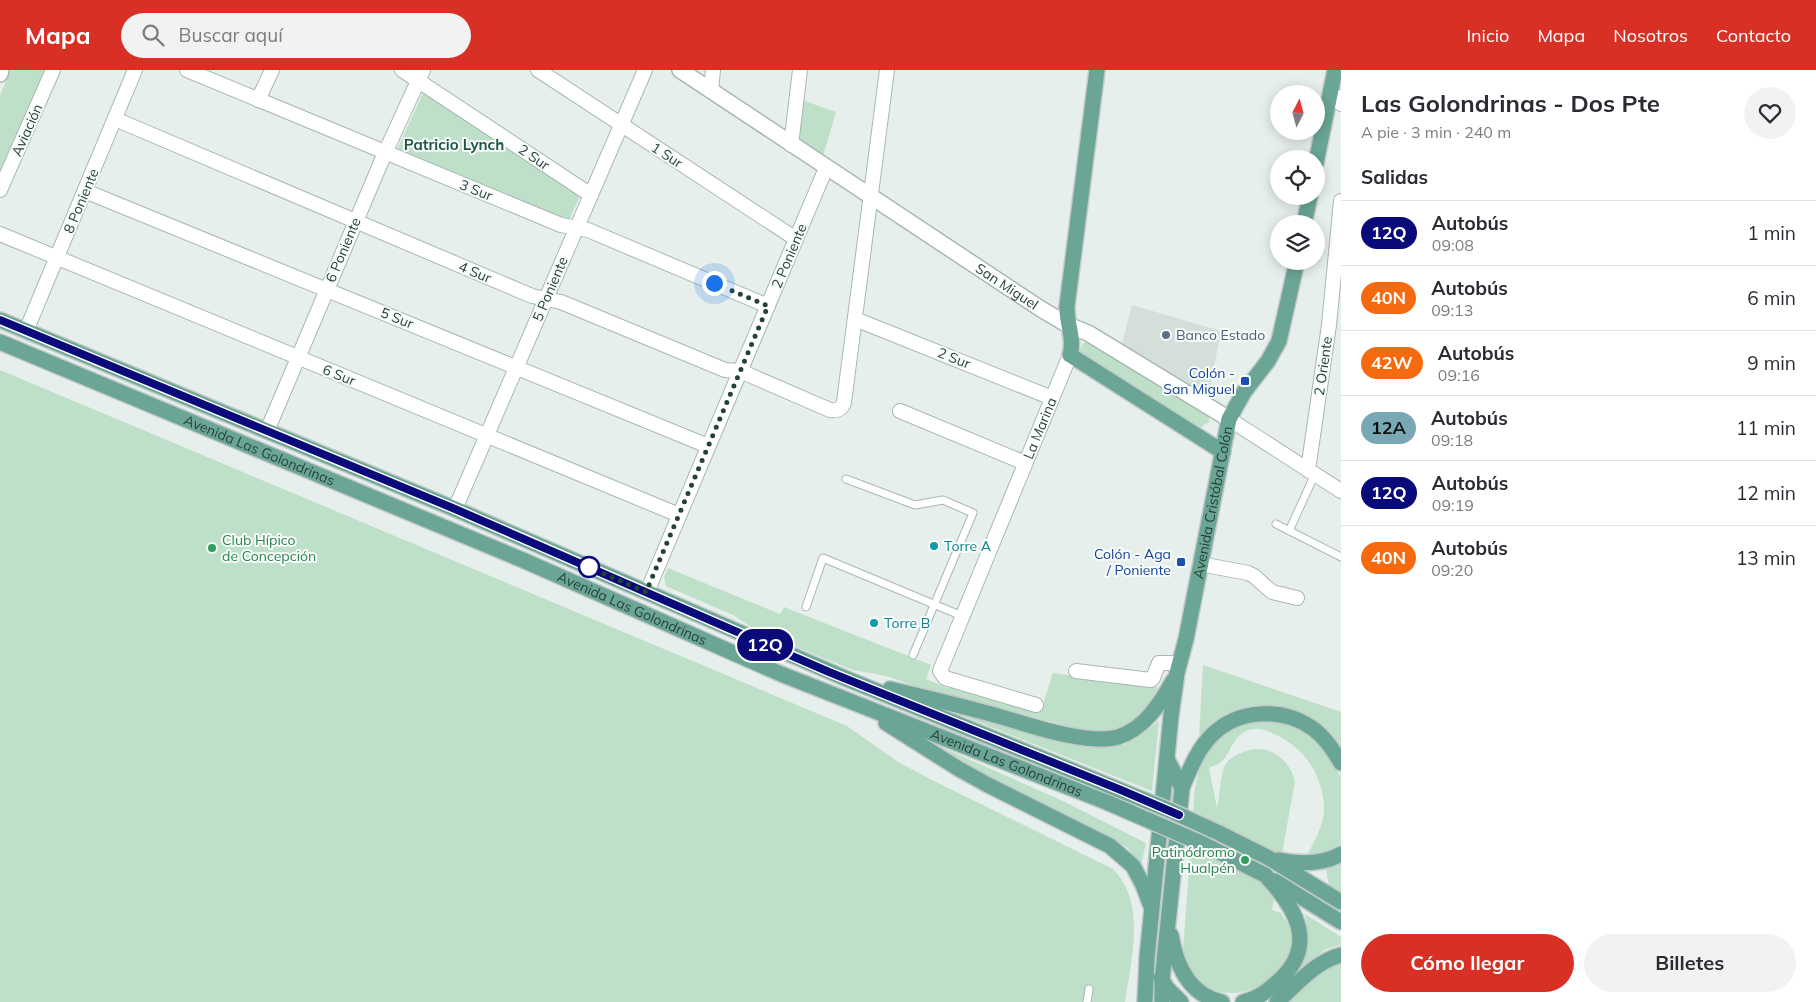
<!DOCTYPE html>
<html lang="es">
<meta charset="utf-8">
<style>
body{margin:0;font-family:Mulish,sans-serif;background:#f2f2f3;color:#2b2b33;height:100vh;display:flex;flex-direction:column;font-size:19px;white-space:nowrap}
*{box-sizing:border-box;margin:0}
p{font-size:16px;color:#7c7c81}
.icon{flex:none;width:28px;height:28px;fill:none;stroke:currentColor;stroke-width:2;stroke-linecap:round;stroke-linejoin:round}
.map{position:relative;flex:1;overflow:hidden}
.details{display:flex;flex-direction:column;background:#fff;width:475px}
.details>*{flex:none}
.badge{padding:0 10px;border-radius:16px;font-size:18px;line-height:32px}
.needle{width:32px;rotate:6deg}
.fabs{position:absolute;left:1270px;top:15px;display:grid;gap:10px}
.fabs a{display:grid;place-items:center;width:55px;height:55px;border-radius:50%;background:#fff;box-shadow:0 2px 12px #0003;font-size:25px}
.you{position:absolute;width:25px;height:25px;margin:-12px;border:4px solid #fff;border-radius:50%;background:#1a73e8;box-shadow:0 0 0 8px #1a73e833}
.map>.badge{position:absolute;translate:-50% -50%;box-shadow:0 0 0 2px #fff}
h2{padding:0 20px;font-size:19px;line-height:45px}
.round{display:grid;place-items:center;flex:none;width:52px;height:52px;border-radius:26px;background:#f2f2f3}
.summary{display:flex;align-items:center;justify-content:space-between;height:85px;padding:0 20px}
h1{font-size:24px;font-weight:700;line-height:38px}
.action{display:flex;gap:10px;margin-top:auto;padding:10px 20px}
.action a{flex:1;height:58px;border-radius:30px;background:#d93025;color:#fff;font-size:20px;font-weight:700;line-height:58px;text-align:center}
.action a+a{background:#f2f2f3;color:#2b2b33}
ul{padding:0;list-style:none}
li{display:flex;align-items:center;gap:15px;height:65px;padding:0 20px;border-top:1px solid #e1e1e2}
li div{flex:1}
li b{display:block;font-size:19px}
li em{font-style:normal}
li .badge{min-width:55px;font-weight:700;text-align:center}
header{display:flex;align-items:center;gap:30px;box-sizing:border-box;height:70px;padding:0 25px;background:#d93025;color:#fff}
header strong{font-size:24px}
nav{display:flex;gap:28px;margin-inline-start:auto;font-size:18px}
.search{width:350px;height:45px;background:#f2f2f3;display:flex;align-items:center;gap:12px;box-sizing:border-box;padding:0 18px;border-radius:28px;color:#7c7c81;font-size:19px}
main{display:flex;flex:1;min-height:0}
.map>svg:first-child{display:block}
.built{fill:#d4dfda}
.green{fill:#bfe0c8}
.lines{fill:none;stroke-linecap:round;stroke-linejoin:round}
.service-casing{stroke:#a8b8b2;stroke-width:9}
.minor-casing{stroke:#a8b8b2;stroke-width:16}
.tertiary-casing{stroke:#a8b8b2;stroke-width:18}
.primary-casing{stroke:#c2cac8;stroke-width:18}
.service{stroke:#fff;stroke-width:7}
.minor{stroke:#fff;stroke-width:14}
.tertiary{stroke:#fff;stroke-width:15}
.primary{stroke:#6aa596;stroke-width:15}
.primary-bridge-casing{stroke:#c2cac8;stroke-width:18;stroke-linecap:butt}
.primary-bridge{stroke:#6aa596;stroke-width:15}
.line-casing{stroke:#fff;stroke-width:11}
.line{stroke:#0a0a7a;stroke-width:8}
.walk{stroke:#24423a;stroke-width:5;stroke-dasharray:0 9}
.service-dot{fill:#5c6f8a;stroke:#f7fbf9;stroke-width:2}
.transit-dot{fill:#1a4fb4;stroke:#f7fbf9;stroke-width:2}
.culture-dot{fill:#0f9aa8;stroke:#f7fbf9;stroke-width:2}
.leisure-dot{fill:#2e9e5b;stroke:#f7fbf9;stroke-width:2}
.stop-dot{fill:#fff;stroke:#0a0a7a;stroke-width:2.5}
.labels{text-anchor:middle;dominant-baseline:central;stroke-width:4;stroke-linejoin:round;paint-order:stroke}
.street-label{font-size:14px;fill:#24423a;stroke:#f7fbf9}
.service-label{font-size:14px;fill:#4e5e75;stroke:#f7fbf9;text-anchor:start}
.transit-label{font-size:14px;fill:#164399;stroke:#f7fbf9;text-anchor:end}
.leisure-label{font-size:14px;fill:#27864d;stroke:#f7fbf9;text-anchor:start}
.culture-label{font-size:14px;fill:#0d838f;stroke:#f7fbf9;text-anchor:start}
.neighbourhood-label{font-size:15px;font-weight:bold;fill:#1f5548;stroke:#f7fbf9}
</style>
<header>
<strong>Mapa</strong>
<div class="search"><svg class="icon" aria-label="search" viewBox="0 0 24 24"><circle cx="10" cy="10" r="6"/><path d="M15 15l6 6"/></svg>Buscar aquí</div>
<nav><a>Inicio</a><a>Mapa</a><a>Nosotros</a><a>Contacto</a></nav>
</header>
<main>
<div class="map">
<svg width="1341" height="932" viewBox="0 0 1341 932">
<rect width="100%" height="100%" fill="#e6efeb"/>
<!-- built -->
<path class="built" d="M1132 235 1221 261 1208 327H1199L1121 277Z"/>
<!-- green -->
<path class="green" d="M11 0H47L0 107V25Z
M424 21 580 126 569 150 396 82Z
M802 30 836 42 823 86 799 71 797 62Z
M1089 272 1209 345V352L1199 358 1083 286 1080 281 1083 273Z
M0 300 847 656 898 692 934 711 1113 799C1147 833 1131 890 1125 932H0Z
M668 498 780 544 784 537 931 595 926 609 947 618H956L1041 640 1053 603 1158 617C1142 650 1126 665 1087 661L918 617 886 606 853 600 757 561 733 545 666 516 664 507Z
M1203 595 1341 642V685L1325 660 1300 642 1275 637 1253 635 1227 643 1213 652 1199 667Z
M953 642 1092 676 1124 675 1140 666 1159 651 1152 721Z
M1275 650 1302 658 1319 672 1330 686 1341 707V773L1335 781 1307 786C1314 771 1324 755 1324 739 1323 705 1305 678 1274 664 1266 660 1258 657 1249 660 1233 665 1232 681 1222 691 1219 694 1213 696 1209 698L1217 738C1220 726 1220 705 1225 695 1228 690 1235 685 1241 683 1265 671 1289 687 1295 711L1272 840 1281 843 1295 866C1293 873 1292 882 1289 888 1287 893 1282 897 1279 900 1255 927 1217 932 1193 906 1188 899 1186 888 1183 880L1195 717C1201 689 1212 665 1240 653 1250 649 1265 650 1275 650Z
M939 676 1063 731 1146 773 1141 796 1128 778 1101 762 983 704Z
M1341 789V824L1329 816 1326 799Z
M1305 844 1341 867V875L1326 879 1300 899C1310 877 1309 867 1305 844Z
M1341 893V932H1287C1304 916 1318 899 1341 893Z"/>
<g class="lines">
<defs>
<path id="service" d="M846 409 915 435 943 430 973 443 913 585
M1276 454 1341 487
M1289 461 1315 404
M806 537 823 488 962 546
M1087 932 1089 919"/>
<g id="minor">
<path d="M187 0 561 155 588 160 768 236"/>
<path d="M402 0 591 125"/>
<path d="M538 0 796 169"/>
<path d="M711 21 713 0"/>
<path d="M1341 27V34"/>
<path d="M258 30 272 0"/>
<path d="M115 49 532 226 561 232 725 300 740 301 830 340C837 341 842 339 844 332L887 0"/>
<path d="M791 75 800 0"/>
<path d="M0 120 53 0"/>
<path d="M85 121 708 376"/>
<path d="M0 164 679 445"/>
<path d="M855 249 1052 328"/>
<path d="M26 261 135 0"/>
<path d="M900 341 1025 393"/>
<path d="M1229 349 1341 421"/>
<path d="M267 361 385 83 423 0"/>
<path d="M1308 400 1329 255 1341 131"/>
<path d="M455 439 645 0"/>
<path d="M1200 494 1248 503 1254 506 1272 522 1297 528"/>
<path d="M647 522 826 98"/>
<path d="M1076 601 1151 610 1153 608 1159 593H1179"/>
<path id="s1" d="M1036 635 945 608 940 601 1070 285"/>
</g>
<g id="tertiary">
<path id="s2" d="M680 0 1041 239 1068 255 1088 263 1229 349"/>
<path d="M0 4 1 0"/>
</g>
<g id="primary">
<path d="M1097 0 1067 236C1066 253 1075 268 1070 285L1223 382"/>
<path d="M1316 93 1335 0"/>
<path d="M1304 154 1310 126"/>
<path d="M0 250 455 439 847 609 1071 700"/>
<path id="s3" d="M0 272 525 491 781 604 1104 731"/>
<path d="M890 619C924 627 958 635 991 644 1024 653 1086 676 1118 667 1144 659 1160 634 1173 611"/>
<path d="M886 653 959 699 988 715 1110 776 1133 796 1143 815 1150 834"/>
<path d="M1182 718C1190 699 1197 680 1212 665 1238 639 1282 637 1312 658 1325 667 1333 680 1341 693"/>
<path d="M1219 763 1267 787 1341 832"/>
<path d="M1279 790C1300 794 1322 795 1341 784"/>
<path d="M1275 811 1341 852"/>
<path d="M1171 865C1176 895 1189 925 1222 932"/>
<path d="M1161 908 1167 918 1181 932"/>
<path id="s4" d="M1145 932 1147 888 1171 646 1177 603 1186 569 1229 349 1244 322 1268 291 1279 271 1297 191"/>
<path d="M1162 932V911L1182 718 1167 689"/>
<path d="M1243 932C1257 929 1266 922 1276 913 1319 877 1297 839 1265 805"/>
<path d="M1277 932C1296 915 1316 891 1341 885"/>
</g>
</defs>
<!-- service casing -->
<use href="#service" class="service-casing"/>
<!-- minor casing -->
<use href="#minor" class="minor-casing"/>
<!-- tertiary casing -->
<use href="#tertiary" class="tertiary-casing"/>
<!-- primary casing -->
<use href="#primary" class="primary-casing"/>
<!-- service -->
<use href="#service" class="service"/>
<!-- minor -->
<use href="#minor" class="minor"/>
<!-- tertiary -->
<use href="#tertiary" class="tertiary"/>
<!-- primary -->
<use href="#primary" class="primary"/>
<defs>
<path id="primary-bridge" d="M1071 700 1171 741 1219 763
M1104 731 1203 774 1265 805"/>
</defs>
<!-- primary-bridge casing -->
<use href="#primary-bridge" class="primary-bridge-casing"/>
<!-- primary-bridge -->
<use href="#primary-bridge" class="primary-bridge"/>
</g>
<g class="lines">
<defs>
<path id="line" d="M0 250 455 439 829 602 1121 720 1179 745"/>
</defs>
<!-- line casing -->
<use href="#line" class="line-casing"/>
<!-- line -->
<use href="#line" class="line"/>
<!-- walk -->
<path class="walk" d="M589 497 584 495 646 522 768 236 714 213"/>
</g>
<!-- markers -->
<circle class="service-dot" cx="1166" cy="265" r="5"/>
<g class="transit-dot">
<rect x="1240" y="306" width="10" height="10" rx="2.5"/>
<rect x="1176" y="487" width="10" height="10" rx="2.5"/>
</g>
<g class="culture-dot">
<circle cx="934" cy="476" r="5"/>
<circle cx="874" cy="553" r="5"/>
</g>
<g class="leisure-dot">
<circle cx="212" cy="478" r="5"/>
<circle cx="1245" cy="790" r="5"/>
</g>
<circle class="stop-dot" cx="589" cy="497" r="10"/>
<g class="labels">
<!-- street labels -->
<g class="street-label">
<text transform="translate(27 60) rotate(-66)">Aviación</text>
<text transform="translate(667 85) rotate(33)">1 Sur</text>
<text transform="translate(534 87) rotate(34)">2 Sur</text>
<text transform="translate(476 120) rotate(22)">3 Sur</text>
<text transform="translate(81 131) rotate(-67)">8 Poniente</text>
<text transform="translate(343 180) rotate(-67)">6 Poniente</text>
<text transform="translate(789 186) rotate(-67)">2 Poniente</text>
<text transform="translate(475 202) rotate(23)">4 Sur</text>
<text stroke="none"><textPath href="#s2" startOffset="392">San Miguel</textPath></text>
<text transform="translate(550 219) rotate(-67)">5 Poniente</text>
<text transform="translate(397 248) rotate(22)">5 Sur</text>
<text transform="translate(954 288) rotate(22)">2 Sur</text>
<text transform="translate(1323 296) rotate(-82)">2 Oriente</text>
<text transform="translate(339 305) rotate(22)">6 Sur</text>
<text stroke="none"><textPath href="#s1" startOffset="366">La Marina</textPath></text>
<text stroke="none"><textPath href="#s3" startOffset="281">Avenida Las Golondrinas</textPath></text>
<text stroke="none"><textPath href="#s4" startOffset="505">Avenida Cristóbal Colón</textPath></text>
<text stroke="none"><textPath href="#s3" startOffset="686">Avenida Las Golondrinas</textPath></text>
<text stroke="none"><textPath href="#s3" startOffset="1091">Avenida Las Golondrinas</textPath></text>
</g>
<!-- service labels -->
<g class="service-label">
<text x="1176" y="265">Banco Estado</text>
</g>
<!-- transit labels -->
<g class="transit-label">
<text x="1235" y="303">Colón -<tspan x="1235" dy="16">San Miguel</tspan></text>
<text x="1171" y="484">Colón - Aga<tspan x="1171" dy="16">/ Poniente</tspan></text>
</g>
<!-- leisure labels -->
<g class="leisure-label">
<text x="222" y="470">Club Hípico<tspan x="222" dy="16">de Concepción</tspan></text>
<text x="1235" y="782" text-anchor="end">Patinódromo<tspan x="1235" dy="16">Hualpén</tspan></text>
</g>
<!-- culture labels -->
<g class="culture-label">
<text x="944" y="476">Torre A</text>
<text x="884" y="553">Torre B</text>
</g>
<!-- neighbourhood labels -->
<g class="neighbourhood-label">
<text x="454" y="74">Patricio Lynch</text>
</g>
</g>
</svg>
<div class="fabs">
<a><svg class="needle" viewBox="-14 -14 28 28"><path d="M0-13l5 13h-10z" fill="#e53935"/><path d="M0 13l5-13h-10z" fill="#7c7c81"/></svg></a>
<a><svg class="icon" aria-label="locate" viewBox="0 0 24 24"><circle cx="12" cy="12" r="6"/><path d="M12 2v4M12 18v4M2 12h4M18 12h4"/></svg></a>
<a><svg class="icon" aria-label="layers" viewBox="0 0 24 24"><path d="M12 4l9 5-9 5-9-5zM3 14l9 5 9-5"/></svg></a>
</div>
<div class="you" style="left:714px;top:213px"></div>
<b class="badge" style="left:765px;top:575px;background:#0a0a7a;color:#fff">12Q</b>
</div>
<section class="details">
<div class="summary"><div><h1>Las Golondrinas - Dos Pte</h1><p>A pie · 3 min · 240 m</p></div><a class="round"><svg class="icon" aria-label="heart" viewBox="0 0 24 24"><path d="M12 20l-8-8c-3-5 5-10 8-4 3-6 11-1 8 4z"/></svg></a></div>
<h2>Salidas</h2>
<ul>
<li><span class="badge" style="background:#0a0a7a;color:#fff">12Q</span><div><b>Autobús</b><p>09:08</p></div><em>1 min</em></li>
<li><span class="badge" style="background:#f56a0f;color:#fff">40N</span><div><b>Autobús</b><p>09:13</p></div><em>6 min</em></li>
<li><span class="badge" style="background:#f56a0f;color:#fff">42W</span><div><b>Autobús</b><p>09:16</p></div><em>9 min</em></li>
<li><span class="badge" style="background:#79a8b5;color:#111">12A</span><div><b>Autobús</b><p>09:18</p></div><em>11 min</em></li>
<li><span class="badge" style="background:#0a0a7a;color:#fff">12Q</span><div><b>Autobús</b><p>09:19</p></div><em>12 min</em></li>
<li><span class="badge" style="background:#f56a0f;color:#fff">40N</span><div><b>Autobús</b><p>09:20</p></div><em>13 min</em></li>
</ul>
<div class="action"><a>Cómo llegar</a><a>Billetes</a></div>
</section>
</main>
